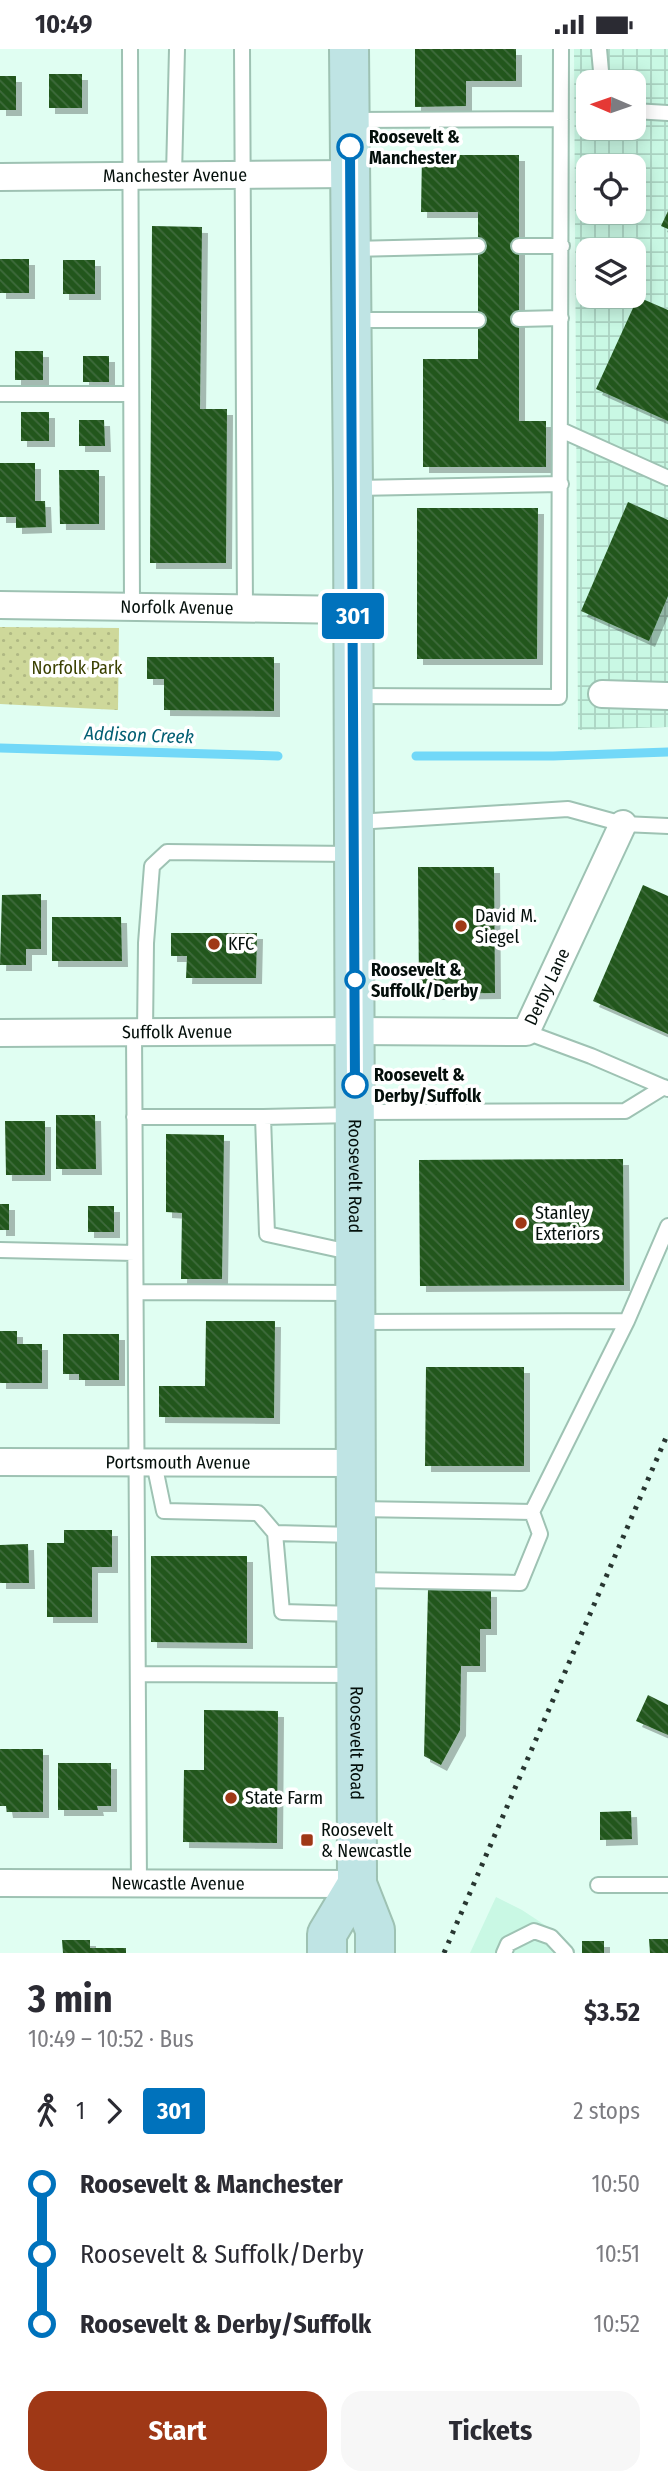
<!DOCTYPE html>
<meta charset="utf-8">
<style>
body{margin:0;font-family:"Fira Sans Condensed",sans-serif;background:#f7f7f7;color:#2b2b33;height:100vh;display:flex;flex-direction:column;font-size:26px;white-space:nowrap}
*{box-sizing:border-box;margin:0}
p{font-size:23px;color:#7c7c81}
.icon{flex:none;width:38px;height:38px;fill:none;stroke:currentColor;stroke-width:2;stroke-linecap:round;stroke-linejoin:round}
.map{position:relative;height:1904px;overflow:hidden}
.side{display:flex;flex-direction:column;background:#fff;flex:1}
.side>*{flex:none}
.badge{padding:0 14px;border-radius:5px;font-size:24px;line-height:46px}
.needle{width:46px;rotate:272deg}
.tools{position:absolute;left:576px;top:21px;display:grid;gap:14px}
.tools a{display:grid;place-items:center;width:70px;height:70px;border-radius:14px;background:#fff;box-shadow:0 4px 18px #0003;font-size:35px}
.map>.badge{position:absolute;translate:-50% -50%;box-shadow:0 0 0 4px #fff}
.legs{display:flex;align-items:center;gap:10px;height:77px;padding:0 28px;font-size:23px}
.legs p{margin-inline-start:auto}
.headline{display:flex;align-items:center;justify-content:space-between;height:119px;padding:0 28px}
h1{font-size:38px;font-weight:700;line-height:52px}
.primary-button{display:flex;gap:14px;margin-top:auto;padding:14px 28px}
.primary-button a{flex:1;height:80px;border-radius:21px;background:#9f3816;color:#fff;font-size:28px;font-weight:700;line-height:80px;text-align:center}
.primary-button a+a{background:#f7f7f7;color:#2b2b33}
ul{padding:0 28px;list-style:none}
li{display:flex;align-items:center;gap:24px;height:70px;font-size:26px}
li i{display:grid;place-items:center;width:10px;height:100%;margin:0 9px;background:currentColor}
li i::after{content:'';width:18px;height:18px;margin:-9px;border:5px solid;border-radius:50%;background:#fff}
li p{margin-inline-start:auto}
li:first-child i{background:linear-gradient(#0000 50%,currentColor 0)}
li:last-child i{background:linear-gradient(currentColor 50%,#0000 0)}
.status{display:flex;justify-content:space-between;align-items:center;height:49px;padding:0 35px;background:#fff;direction:ltr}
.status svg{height:19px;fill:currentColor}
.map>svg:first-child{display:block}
.built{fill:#c9f8e4}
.industrial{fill:url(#industrial-grid);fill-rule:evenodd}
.park{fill:url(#park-dots)}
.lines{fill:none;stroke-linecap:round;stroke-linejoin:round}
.stream{stroke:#72d8f8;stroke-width:9}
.building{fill:url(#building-back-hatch);filter:url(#shadow)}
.lane-casing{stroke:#9ec2b3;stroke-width:18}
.street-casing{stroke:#9ec2b3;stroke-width:30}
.secondary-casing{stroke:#9ec2b3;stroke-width:42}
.lane{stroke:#fff;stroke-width:14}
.street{stroke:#fff;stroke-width:26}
.secondary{stroke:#bfe4e4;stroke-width:38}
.rail{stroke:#283631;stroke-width:5;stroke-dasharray:3.5 7;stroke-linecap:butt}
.line-1-casing{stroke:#fff;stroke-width:16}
.line-1{stroke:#0072bc;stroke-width:10}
.stop-1-dot{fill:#fff;stroke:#0072bc;stroke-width:3.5}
.poi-dot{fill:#9f3816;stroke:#fff;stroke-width:2.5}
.labels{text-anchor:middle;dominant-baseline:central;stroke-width:7;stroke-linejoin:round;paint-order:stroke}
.stop-label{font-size:18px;font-weight:bold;fill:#040f0b;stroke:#fff;text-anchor:start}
.street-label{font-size:18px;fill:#040f0b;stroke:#fff}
.park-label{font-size:18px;fill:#3a4000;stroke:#fff}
.poi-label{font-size:18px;fill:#040f0b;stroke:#fff;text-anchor:start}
.water-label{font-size:19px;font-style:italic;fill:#035f74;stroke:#fff}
</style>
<div class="status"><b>10:49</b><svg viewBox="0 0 49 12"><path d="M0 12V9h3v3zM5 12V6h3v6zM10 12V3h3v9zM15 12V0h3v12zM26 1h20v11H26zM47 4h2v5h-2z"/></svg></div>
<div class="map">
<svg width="668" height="1904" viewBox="0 0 668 1904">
<defs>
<pattern id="industrial-grid" width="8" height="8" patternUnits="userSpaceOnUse" patternTransform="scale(1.75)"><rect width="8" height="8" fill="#c9f8e4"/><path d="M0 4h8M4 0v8" fill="none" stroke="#abd3c2"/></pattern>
<pattern id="park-dots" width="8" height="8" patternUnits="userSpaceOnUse" patternTransform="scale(1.75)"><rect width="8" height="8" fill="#ced89a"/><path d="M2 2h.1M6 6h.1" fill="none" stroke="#afb883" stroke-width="1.8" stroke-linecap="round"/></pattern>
<pattern id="building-back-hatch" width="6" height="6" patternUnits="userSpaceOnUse" patternTransform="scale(1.75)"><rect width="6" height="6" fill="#22571d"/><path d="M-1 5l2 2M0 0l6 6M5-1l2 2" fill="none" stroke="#3f6a3c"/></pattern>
<filter id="shadow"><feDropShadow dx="6" dy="6" stdDeviation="0" flood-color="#0004"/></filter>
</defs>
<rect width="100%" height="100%" fill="#e0fef2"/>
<!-- built -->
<path class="built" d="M496 1848 522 1861 563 1888V1904H470Z"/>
<!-- industrial -->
<path class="industrial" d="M574 0H668V678L578 681ZM588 33H634V79H588ZM588 117H634V163H588ZM588 201H634V247H588Z"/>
<!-- park -->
<path class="park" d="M0 578 119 579 118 661 0 655Z"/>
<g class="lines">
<!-- stream -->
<path class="stream" d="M0 699 278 707
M416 707H553L668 703"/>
</g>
<!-- building -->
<path class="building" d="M415 0H516V32H466V57L415 58Z
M49 25H82V59H49Z
M0 27H16V61H0Z
M422 106H519V372H546V418H423V310H478V163H421Z
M668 162V180L661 177Z
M152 177 202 178 200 360H227L226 514H150Z
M0 210H29V244H0Z
M63 211H95V245H63Z
M638 248 668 261V372L596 340Z
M15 302H43V331H15Z
M83 307H109V333H83Z
M21 363H49V392H21Z
M79 371H104L105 397H79Z
M0 414H35V452H45L46 478 16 479V468H0Z
M59 421H99V475H60Z
M628 453 668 471V547L649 592 581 562Z
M417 459H538L537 610H417Z
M147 608H274V662L164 661V630H147Z
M418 818H494L495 944 419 945Z
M643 836 668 847V985L593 952Z
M41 845V900H26V916H0L2 846Z
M52 868H121L122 912H52Z
M171 884H257L256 929H186L187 907H171Z
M56 1066H95L96 1120H56Z
M5 1072H45V1126H6Z
M166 1085 224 1086 222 1230H181L182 1164 166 1163Z
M623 1110 624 1236 420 1237 419 1111Z
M0 1155H9V1181H0Z
M88 1157H114V1183H88Z
M206 1272H275L274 1369 159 1368V1337H205Z
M0 1282H17V1295H42V1334H0Z
M63 1285H119V1331H79V1325H63Z
M426 1318H524V1417H425Z
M64 1481H112V1518H92V1568H47V1494H64Z
M28 1495 29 1534H0V1496Z
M151 1507H247V1594L151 1593Z
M428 1541 491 1542V1580H480V1617H461L460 1681 441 1716 424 1707Z
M648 1646 668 1656V1686L636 1672Z
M204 1661 278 1662 277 1794 183 1793 184 1721H204Z
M0 1700H43V1763H7L6 1757H0Z
M58 1714H111V1757H97L98 1761H58Z
M631 1762 632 1790 600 1791V1763Z
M649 1890H668V1904H650Z
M62 1891H90V1899H126V1904H63Z
M582 1892H604V1904H582Z"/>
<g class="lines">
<defs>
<path id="lane" d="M130 0 132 557
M242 0 245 561
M599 0 602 33
M634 62 668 64
M351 71 561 70
M174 126 177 0
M519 197H562
M352 200 478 197
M519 270 561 269
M353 271H478
M0 345H131
M561 381 668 429
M356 439 561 435
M355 647 559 648 561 0
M356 773 568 760 623 775 668 777
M134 983 139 1835
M145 983 146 894 152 817 167 803 353 805
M526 983 591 1007 668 1040
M357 1063 625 1062 664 1038
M134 1068H263L267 1185 354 1204
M263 1068 353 1066
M0 1201 135 1204
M136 1243 354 1244
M357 1273 627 1272 668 1177
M154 1414 164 1462 258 1464 275 1484 282 1563 355 1565
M357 1460 532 1463 540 1485 520 1534 358 1531
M532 1463 627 1272
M275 1484 354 1486
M138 1625 354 1626
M598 1836H668
M504 1904 508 1895 534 1882 551 1888 566 1904"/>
<g id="street">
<path id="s1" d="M0 128 350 125"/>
<path id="s2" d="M0 556 353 561"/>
<path d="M602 645 668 647"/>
<path id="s3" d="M0 984 355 982 526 983 623 775"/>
<path id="s4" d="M0 1413 356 1414"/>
<path id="s5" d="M0 1834 357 1835"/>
</g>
<g id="secondary">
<path id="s6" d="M349 0 353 439 357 1835 375 1881V1904"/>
<path d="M327 1904V1885L357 1835"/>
</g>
</defs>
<!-- lane casing -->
<use href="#lane" class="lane-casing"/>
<!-- street casing -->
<use href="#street" class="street-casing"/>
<!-- secondary casing -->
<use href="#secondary" class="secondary-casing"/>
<!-- lane -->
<use href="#lane" class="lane"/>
<!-- street -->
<use href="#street" class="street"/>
<!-- secondary -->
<use href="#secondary" class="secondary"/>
<!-- rail -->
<path class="rail" d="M444 1904 668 1384"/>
</g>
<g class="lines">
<defs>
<path id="line-1" d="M350 98 355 1036"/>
</defs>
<!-- line-1 casing -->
<use href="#line-1" class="line-1-casing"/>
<!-- line-1 -->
<use href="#line-1" class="line-1"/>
</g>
<!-- markers -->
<g class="stop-1-dot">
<circle cx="350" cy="98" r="12"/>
<circle cx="355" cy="931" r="9"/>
<circle cx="355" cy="1036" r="12"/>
</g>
<g class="poi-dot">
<circle cx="461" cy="877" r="7"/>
<circle cx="214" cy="895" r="7"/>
<circle cx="521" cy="1174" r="7"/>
<circle cx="231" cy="1749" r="7"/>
<rect x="300" y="1784" width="14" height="14" rx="3.5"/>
</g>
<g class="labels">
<!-- stop labels -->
<g class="stop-label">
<text x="369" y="88">Roosevelt &amp;<tspan x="369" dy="21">Manchester</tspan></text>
<text x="371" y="921">Roosevelt &amp;<tspan x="371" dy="21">Suffolk/Derby</tspan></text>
<text x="374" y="1026">Roosevelt &amp;<tspan x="374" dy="21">Derby/Suffolk</tspan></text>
</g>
<!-- street labels -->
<g class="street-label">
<text stroke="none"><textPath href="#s1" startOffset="175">Manchester Avenue</textPath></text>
<text stroke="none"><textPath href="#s2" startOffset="177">Norfolk Avenue</textPath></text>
<text stroke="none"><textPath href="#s3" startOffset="576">Derby Lane</textPath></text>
<text stroke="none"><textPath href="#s3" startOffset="177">Suffolk Avenue</textPath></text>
<text stroke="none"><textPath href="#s6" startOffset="1127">Roosevelt Road</textPath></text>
<text stroke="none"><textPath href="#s4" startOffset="178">Portsmouth Avenue</textPath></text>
<text stroke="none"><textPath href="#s6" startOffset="1694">Roosevelt Road</textPath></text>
<text stroke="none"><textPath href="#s5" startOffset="178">Newcastle Avenue</textPath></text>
</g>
<!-- park labels -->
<g class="park-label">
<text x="77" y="619">Norfolk Park</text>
</g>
<!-- poi labels -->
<g class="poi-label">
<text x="475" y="867">David M.<tspan x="475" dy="21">Siegel</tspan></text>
<text x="228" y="895">KFC</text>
<text x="535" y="1164">Stanley<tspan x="535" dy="21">Exteriors</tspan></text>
<text x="245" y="1749">State Farm</text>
<text x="321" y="1781">Roosevelt<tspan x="321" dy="21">&amp; Newcastle</tspan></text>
</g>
<!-- water labels -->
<g class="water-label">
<text transform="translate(139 686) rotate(2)">Addison Creek</text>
</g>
</g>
</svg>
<div class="tools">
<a><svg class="needle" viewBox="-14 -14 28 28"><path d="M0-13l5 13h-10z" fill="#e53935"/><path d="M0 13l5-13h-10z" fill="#7c7c81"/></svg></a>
<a><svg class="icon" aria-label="locate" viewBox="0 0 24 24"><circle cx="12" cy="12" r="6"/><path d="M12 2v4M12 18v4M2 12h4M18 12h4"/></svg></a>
<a><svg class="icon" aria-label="layers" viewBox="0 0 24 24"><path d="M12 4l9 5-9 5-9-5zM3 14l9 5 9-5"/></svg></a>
</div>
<b class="badge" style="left:353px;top:567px;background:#0072bc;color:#fff">301</b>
</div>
<section class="side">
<div class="headline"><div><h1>3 min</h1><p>10:49 – 10:52 · Bus</p></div><b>$3.52</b></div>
<div class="legs"><svg class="icon" aria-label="walk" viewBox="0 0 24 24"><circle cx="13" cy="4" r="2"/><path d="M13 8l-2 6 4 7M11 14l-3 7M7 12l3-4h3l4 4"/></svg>1<svg class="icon" aria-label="forward" viewBox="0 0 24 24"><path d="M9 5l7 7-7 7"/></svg><b class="badge" style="background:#0072bc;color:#fff">301</b><p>2 stops</p></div>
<ul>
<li><i style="color:#0072bc"></i><b>Roosevelt &amp; Manchester</b><p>10:50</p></li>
<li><i style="color:#0072bc"></i><span>Roosevelt &amp; Suffolk/Derby</span><p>10:51</p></li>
<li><i style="color:#0072bc"></i><b>Roosevelt &amp; Derby/Suffolk</b><p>10:52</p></li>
</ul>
<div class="primary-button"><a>Start</a><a>Tickets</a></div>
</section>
